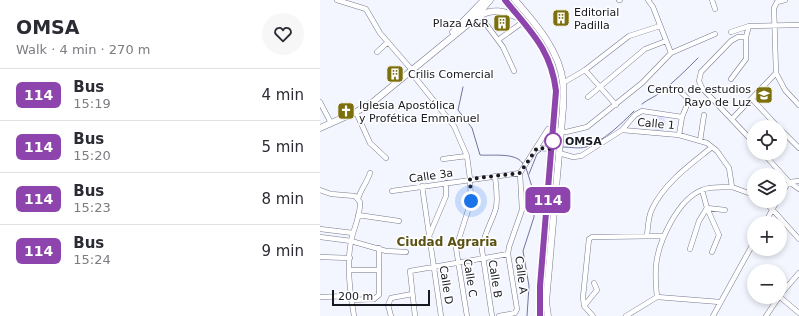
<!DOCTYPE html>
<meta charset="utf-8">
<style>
body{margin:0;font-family:"DejaVu Sans",sans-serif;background:#f7f7f7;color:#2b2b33;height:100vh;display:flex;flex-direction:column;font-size:15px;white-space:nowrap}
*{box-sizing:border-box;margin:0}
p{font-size:13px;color:#7c7c81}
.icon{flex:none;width:22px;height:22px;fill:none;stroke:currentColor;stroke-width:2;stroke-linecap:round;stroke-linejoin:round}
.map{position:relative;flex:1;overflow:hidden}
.sheet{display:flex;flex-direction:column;background:#fff;width:320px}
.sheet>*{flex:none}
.badge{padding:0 8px;border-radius:6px;font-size:14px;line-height:26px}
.controls{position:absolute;left:427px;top:120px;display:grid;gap:8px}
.controls a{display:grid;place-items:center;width:40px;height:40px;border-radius:50%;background:#fff;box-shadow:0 2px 6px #0003;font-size:20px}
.scale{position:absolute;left:12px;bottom:10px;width:98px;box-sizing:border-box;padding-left:4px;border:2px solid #181921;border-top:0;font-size:11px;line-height:14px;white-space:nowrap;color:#181921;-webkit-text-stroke:3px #fff;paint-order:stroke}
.you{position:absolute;width:20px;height:20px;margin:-10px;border:3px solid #fff;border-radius:50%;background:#1a73e8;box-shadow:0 0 0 6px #1a73e833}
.map>.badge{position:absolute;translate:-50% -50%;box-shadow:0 0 0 2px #fff}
.round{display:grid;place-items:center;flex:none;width:42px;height:42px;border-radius:21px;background:#f7f7f7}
.head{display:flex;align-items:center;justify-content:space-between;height:68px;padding:0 16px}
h1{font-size:19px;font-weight:800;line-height:30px}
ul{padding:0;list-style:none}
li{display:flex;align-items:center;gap:12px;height:52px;padding:0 16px;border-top:1px solid #e1e1e2}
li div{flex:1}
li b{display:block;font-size:15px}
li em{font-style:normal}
li .badge{min-width:44px;font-weight:700;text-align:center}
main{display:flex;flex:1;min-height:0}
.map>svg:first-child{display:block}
.green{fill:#dfe2ff}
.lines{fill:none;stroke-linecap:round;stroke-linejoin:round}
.stream{stroke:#71749c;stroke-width:1}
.minor-casing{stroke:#787a8f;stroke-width:5.5}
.major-casing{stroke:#787a8f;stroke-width:7}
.minor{stroke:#fff;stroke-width:4.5}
.major{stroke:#fff;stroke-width:6}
.line-casing{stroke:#fff;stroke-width:9}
.line{stroke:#8e44ad;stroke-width:6}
.walk{stroke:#181921;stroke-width:4;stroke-dasharray:0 7.2}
.stop-dot{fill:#fff;stroke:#8e44ad;stroke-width:2}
.labels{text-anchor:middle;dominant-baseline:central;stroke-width:3;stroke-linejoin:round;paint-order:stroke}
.poi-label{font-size:11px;fill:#181921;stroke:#fff;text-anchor:start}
.street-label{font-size:11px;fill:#181921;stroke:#fff}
.stop-label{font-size:11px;font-weight:bold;fill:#181921;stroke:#fff;text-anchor:start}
.neighbourhood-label{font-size:12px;font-weight:bold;fill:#5a5113;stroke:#fff}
</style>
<main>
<section class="sheet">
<div class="head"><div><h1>OMSA</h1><p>Walk · 4 min · 270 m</p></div><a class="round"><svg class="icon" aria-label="heart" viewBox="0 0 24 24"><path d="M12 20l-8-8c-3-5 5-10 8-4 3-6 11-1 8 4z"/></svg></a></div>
<ul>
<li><span class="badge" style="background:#8e44ad;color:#fff">114</span><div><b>Bus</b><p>15:19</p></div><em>4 min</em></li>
<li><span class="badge" style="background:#8e44ad;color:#fff">114</span><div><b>Bus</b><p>15:20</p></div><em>5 min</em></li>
<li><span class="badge" style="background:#8e44ad;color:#fff">114</span><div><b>Bus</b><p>15:23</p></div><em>8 min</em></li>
<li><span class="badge" style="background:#8e44ad;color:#fff">114</span><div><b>Bus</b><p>15:24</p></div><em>9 min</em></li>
</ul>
</section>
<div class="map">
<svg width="479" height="316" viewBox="0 0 479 316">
<rect width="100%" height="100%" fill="#f4f6ff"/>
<!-- green -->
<path class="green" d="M338 116 344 117 346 124 343 133 333 132 330 124Z"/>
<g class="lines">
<!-- stream -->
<path class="stream" d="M143 87 138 110 152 128 160 155C173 156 197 152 203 164
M322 104C328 99 335 97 341 92 354 82 366 70 378 58
M243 147C250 147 259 149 266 147 284 141 301 124 314 111
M206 168 214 193V217L203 251 209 286 207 316
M209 174 217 154 221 151"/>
<defs>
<path id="minor" d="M17 0 46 9 60 33 92 70
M299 0H300
M328 0 333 7 351 53
M392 0 395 9
M465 0 457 2 454 8 456 73 465 90 479 105
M160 16 183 47 194 71
M411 32 429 26 479 25
M426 37H418L411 41 381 72 379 81 382 88 434 143
M178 40 203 22
M57 52 68 42
M265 70 296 105
M90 71 134 126 147 156 150 179 151 201 136 248 147 316
M411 79 426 59V37L429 26
M243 83 265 70 309 36 340 26
M268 97 325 49 346 41
M432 99 458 127
M0 102 11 123
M36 112 50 143 66 158
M412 119 456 73
M460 129 479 148
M302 130 315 115 322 111 362 117
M359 135 362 117 369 100 360 91
M380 141 384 115
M217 148 232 149
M239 153 253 157 261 156 302 130 359 135 387 143 397 151 409 168 412 187
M443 153 469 182 479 189
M123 159 147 156
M200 173 228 129 246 132 267 127 322 83 351 53 395 34
M102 186 121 316
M412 187 434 195
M0 190 11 194 35 196 40 202C41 215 33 229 31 242 26 265 30 293 34 316
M72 191 200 173
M460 195 469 182 479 181
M38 199C41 188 47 183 50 173
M443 201 452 209 479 239
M38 215 79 221
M445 223 457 201
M0 229 33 233
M109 236 126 196V183
M327 236C328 227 328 217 332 209 345 182 370 165 392 147
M0 237 31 241 66 251 86 252
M370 249 379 221 387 208 382 190
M392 252 399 235 387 208 405 210
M0 257 30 258
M30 270H58
M460 295 479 273
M0 297 31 296
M337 297C336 287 335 276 336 266 338 242 358 199 382 190 391 186 402 188 412 187
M337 297 400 302
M460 297 479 313
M31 300 54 299 59 295V248
M264 306 277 290 274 283
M71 316 68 305 71 298 92 294
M95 316 90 271 188 254
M172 316 162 250C163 235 172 222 176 208 178 197 176 187 175 176
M179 316 195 313 197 309 188 254 189 247 202 210 200 173
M273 316 264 306 263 297 269 239 272 237 344 236
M306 316 337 297
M393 316 434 242
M446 316 459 297"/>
<path id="major" d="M185 0C211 31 231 49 236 91L220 286V316
M195 0C215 23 240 51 243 83 244 91 243 99 243 108L226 302 228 316
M159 16C173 8 184 11 197 17
M133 32 164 0
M0 128 36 112 53 102 153 20 170 0"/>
</defs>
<!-- minor casing -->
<use href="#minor" class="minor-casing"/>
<!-- major casing -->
<use href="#major" class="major-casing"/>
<!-- minor -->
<use href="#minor" class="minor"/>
<!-- major -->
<use href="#major" class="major"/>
</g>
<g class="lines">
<defs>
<path id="line" d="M185 0C210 31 231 49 236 91L220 286V316"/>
</defs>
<!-- line casing -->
<use href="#line" class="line-casing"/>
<!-- line -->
<use href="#line" class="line"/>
<!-- walk -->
<path class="walk" d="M151 201 150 179 200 173 217 148 232 149 233 139V141"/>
</g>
<!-- icons -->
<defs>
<symbol id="building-square" viewBox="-11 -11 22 22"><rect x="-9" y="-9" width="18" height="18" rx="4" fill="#7c6f0e" stroke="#fff"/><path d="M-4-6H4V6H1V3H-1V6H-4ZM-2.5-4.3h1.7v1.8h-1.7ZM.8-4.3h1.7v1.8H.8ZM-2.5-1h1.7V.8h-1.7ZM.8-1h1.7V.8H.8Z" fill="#fff"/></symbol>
<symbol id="university-square" viewBox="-11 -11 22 22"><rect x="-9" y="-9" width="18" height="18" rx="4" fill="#7c6f0e" stroke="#fff"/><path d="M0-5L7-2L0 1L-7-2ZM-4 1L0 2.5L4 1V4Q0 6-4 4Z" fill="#fff"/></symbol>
<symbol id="church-square" viewBox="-11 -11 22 22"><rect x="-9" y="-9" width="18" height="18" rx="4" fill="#7c6f0e" stroke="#fff"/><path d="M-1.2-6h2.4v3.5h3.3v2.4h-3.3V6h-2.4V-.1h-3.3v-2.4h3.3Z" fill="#fff"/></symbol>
</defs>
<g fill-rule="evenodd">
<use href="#building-square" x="231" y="8" width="20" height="20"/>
<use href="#building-square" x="172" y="13" width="20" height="20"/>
<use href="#building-square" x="65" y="64" width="20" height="20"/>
<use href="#university-square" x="434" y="85" width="20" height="20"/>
<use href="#church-square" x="16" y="101" width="20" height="20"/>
</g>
<!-- markers -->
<circle class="stop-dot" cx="233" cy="141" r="8"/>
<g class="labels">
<!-- poi labels -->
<g class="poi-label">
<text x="254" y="12">Editorial<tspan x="254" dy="13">Padilla</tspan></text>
<text x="169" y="23" text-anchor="end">Plaza A&amp;R</text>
<text x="88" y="74">Crilis Comercial</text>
<text x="431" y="89" text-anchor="end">Centro de estudios<tspan x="431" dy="13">Rayo de Luz</tspan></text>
<text x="39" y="105">Iglesia Apostólica<tspan x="39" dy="13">y Profética Emmanuel</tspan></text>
</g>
<!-- street labels -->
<g class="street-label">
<text transform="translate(336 124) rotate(5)">Calle 1</text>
<text transform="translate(111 176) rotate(-8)">Calle 3a</text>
<text transform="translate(201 275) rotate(83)">Calle A</text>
<text transform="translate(150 278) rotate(81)">Calle C</text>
<text transform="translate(175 279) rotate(81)">Calle B</text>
<text transform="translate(126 285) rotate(81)">Calle D</text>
</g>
<!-- stop labels -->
<g class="stop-label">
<text x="245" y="141">OMSA</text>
</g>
<!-- neighbourhood labels -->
<g class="neighbourhood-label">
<text x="127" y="242">Ciudad Agraria</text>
</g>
</g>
</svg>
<div class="controls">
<a><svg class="icon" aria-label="locate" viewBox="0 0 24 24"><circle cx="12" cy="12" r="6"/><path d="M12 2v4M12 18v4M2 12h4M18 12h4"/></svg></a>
<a><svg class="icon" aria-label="layers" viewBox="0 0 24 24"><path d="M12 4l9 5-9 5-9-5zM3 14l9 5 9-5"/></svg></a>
<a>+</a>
<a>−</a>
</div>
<div class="scale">200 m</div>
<div class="you" style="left:151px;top:201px"></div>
<b class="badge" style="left:228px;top:200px;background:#8e44ad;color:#fff">114</b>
</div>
</main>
